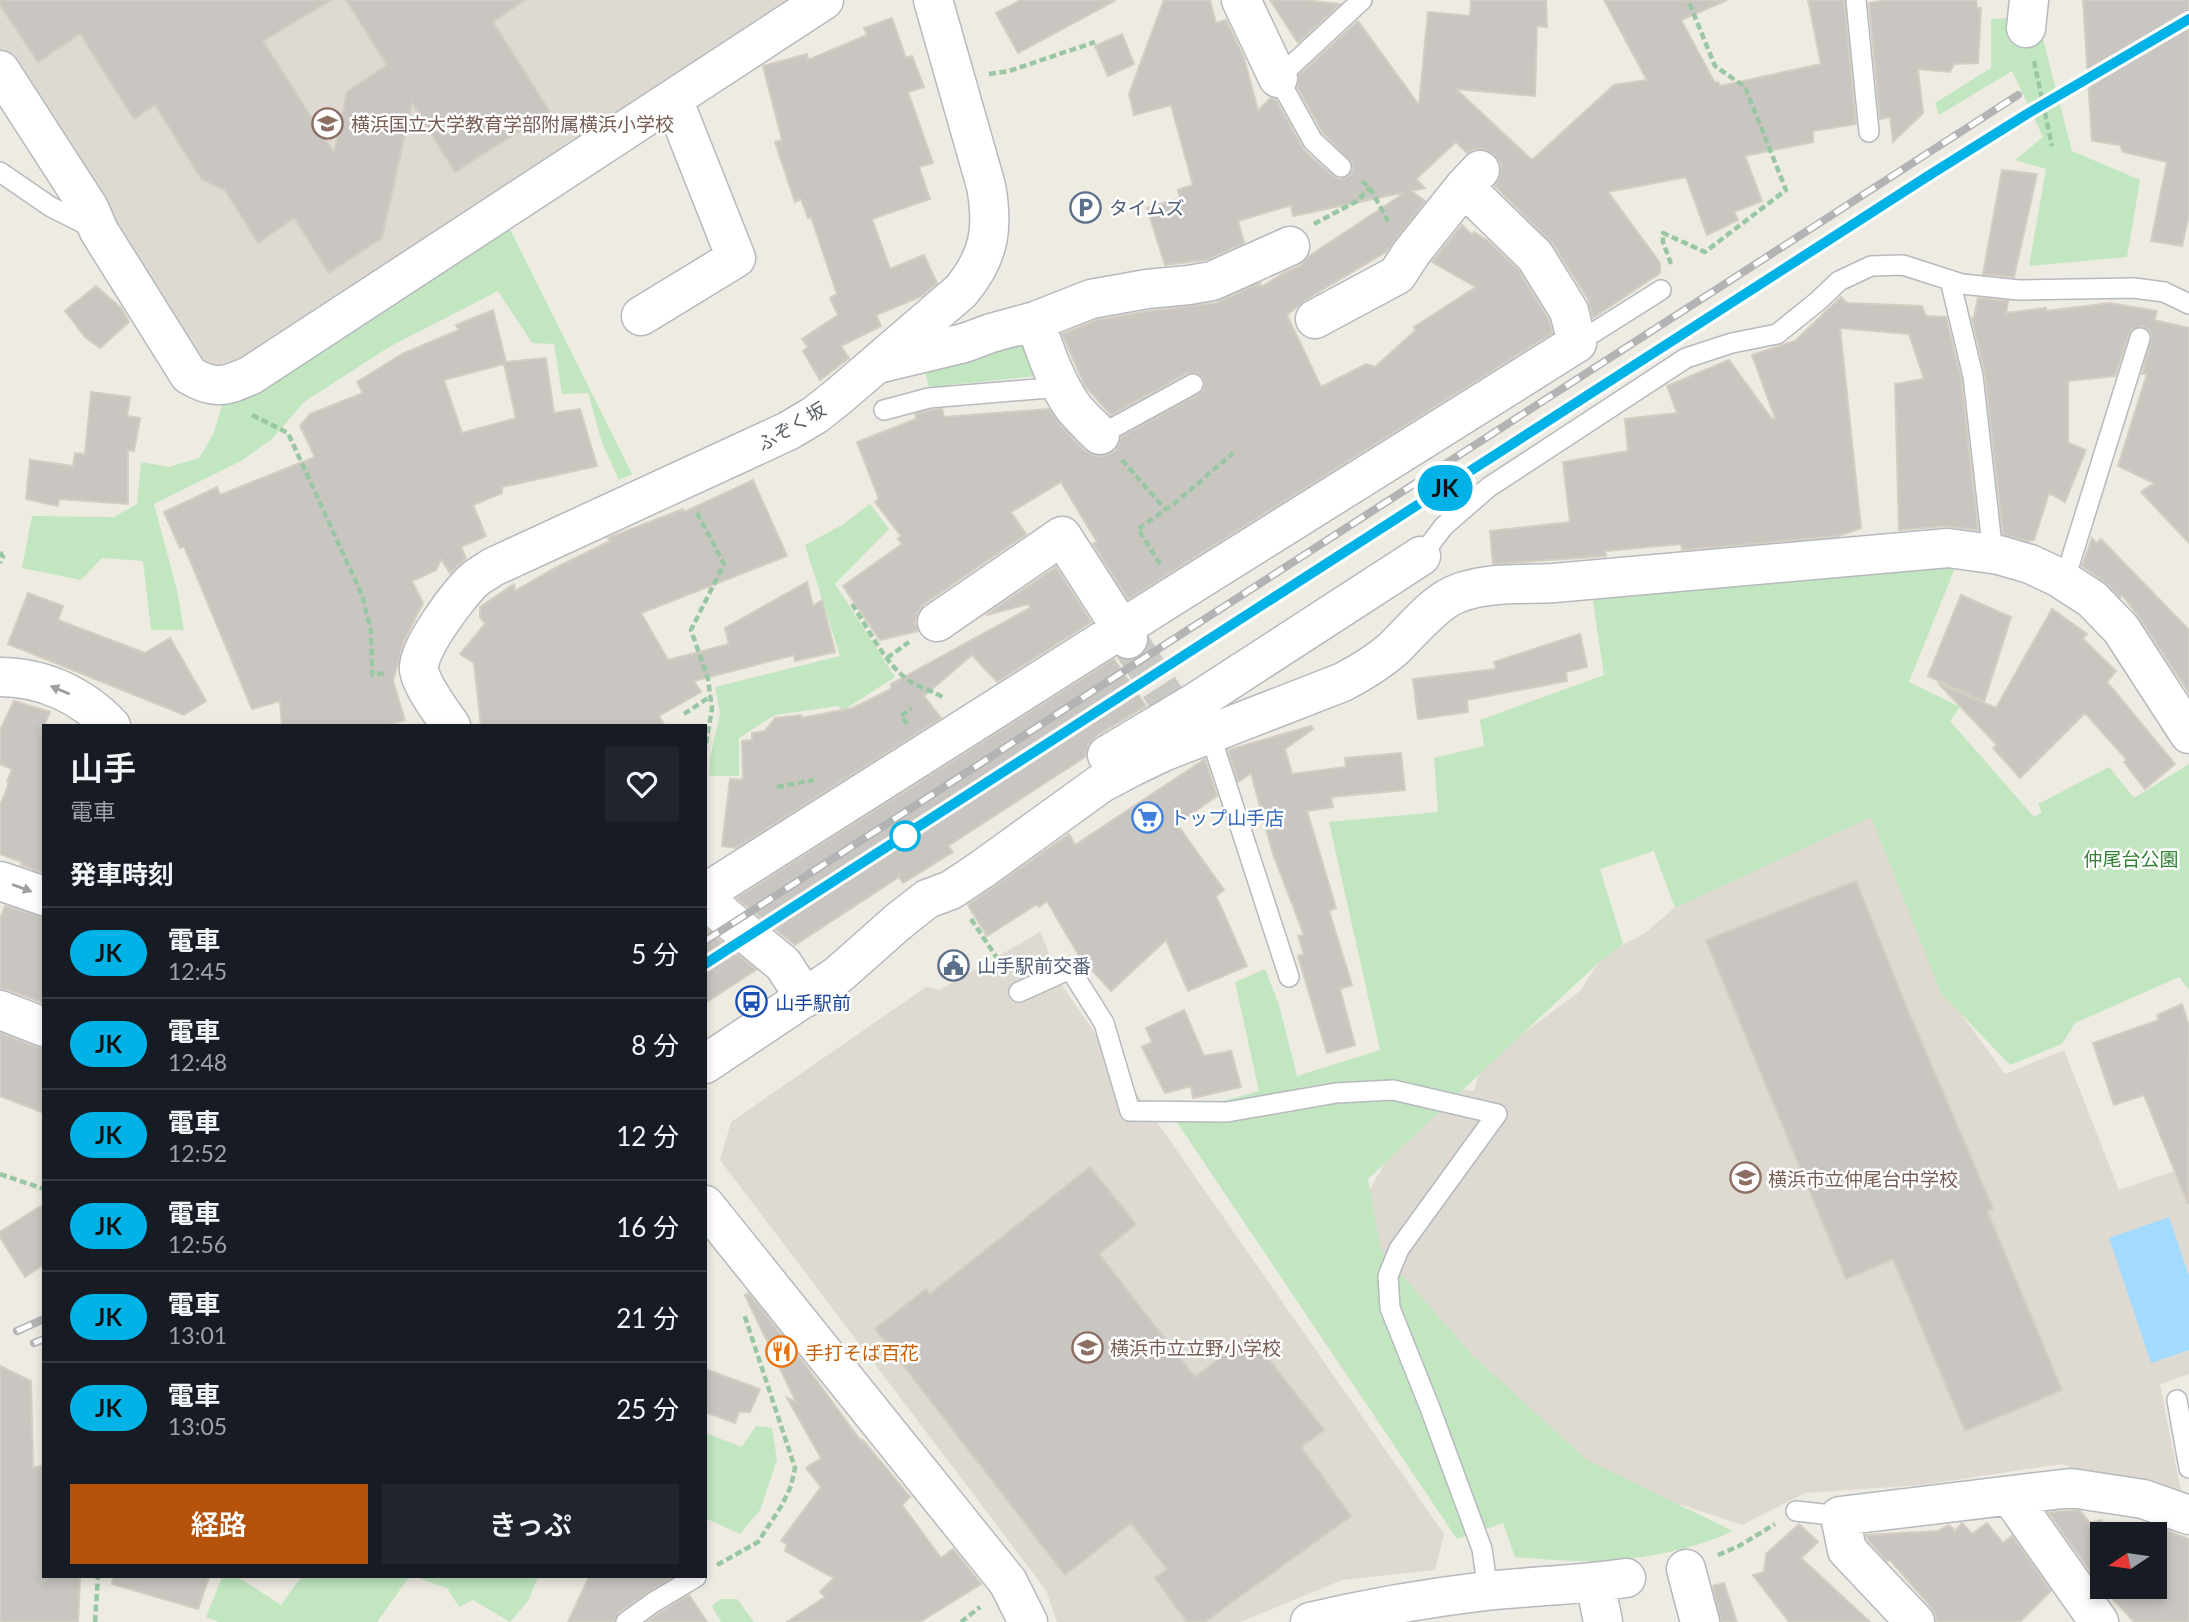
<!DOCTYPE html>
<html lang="ja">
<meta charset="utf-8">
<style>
body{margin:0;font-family:Lato,"Noto Sans JP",sans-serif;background:#20242c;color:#f1f3f6;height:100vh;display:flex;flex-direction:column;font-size:26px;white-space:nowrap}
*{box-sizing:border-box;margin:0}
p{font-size:23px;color:#9ea1a6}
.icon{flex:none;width:38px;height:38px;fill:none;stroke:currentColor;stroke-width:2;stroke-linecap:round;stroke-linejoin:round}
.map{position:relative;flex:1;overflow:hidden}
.drawer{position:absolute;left:42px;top:724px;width:665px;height:854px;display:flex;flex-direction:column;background:#171b24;border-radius:0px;box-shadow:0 4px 10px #0003}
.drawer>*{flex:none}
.badge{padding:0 14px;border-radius:23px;font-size:24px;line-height:46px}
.needle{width:46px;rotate:257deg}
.buttons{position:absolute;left:2090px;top:1522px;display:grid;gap:14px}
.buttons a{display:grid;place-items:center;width:77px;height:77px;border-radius:0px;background:#171b24;box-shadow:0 4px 10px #0003;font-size:35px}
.map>.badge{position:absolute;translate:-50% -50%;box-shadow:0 0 0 4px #fff}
h2{padding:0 28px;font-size:26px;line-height:63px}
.round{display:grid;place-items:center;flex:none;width:74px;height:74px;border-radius:0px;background:#20242c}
.head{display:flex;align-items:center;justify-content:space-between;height:119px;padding:0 28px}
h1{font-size:33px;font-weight:600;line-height:52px}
.button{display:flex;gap:14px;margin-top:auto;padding:14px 28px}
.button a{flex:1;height:80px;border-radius:0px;background:#b45309;color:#fff;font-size:28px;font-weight:600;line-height:80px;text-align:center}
.button a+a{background:#20242c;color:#f1f3f6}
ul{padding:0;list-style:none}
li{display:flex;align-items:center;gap:21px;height:91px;padding:0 28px;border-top:2px solid #363941}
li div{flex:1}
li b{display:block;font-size:26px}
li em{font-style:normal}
li .badge{min-width:77px;font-weight:700;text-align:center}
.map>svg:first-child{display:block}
.education{fill:#dedad1}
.green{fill:#c1e6c0}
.water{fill:#a3daff}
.building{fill:#c9c6c1;stroke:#d3cdc2;stroke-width:2;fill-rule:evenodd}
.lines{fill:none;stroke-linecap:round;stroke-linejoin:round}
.minor-tunnel{stroke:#c9c8c3;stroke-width:38;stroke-dasharray:38 19;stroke-linecap:butt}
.service-casing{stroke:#b6b9be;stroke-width:22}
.minor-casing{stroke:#b6b9be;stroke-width:41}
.tertiary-casing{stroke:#b6b9be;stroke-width:41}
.path{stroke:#99c7a4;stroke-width:4.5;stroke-dasharray:7 3.5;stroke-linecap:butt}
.service{stroke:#fff;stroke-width:19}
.minor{stroke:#fff;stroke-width:38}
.tertiary{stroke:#fff;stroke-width:38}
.rail-casing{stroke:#b2b3b4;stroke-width:8}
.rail{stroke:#fff;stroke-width:5;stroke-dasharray:16;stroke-linecap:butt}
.oneway{fill:#9da0a2}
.line-casing{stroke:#fff;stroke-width:16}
.line{stroke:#00b2e5;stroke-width:10}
.stop-dot{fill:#fff;stroke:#00b2e5;stroke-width:3.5}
.labels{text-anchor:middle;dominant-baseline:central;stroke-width:5;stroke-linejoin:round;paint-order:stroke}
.education-label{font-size:19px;fill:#785e54;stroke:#fff;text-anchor:start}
.service-label{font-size:19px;fill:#4e5e75;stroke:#fff;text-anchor:start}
.street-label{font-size:19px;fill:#5b6064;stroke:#fff}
.shop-label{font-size:19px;fill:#366cbe;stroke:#fff;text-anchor:start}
.park-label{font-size:19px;fill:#348235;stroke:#fff}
.transit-label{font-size:19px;fill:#164399;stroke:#fff;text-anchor:start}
.food-label{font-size:19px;fill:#c56008;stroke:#fff;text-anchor:start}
</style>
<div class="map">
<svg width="2189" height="1622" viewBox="0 0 2189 1622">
<rect width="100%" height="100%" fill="#eeebe3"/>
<!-- education -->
<path class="education" d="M0 0H798L233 369 201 364 0 53Z
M1879 809 1948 996 2005 1074 2064 1050 2119 1190 2189 1166V1374L2160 1384 2183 1501 2061 1464 1922 1485 1805 1493 1742 1525 1571 1468 1341 1238 1416 1110 1419 1084 1474 1091 1481 1065 1580 991 1604 954 1644 934 1772 823Z
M1040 932 1063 987 1444 1534 1435 1570 1342 1580 1241 1622H1057L1046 1590 720 1160 731 1122 926 987 940 990Z"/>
<!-- green -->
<path class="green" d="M2009 18 2013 39H2043L2072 151 2140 180 2127 257 2029 266 2046 169 2015 160 2043 137 2012 71 1939 115 1935 103 1991 68V19Z
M508 225 632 474 619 480 602 443 588 393 562 394 554 344 532 343 498 291 389 347 304 402 272 439 241 461 154 504 177 590 184 630H151L143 561 102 558 81 580 22 568 32 516 114 517 137 504 141 462 169 467 199 458 213 435 223 403Z
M1022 336 1037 376 929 387 924 366Z
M870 504 889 529 835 584 895 677 842 711 838 706 775 715 739 738V776H709L710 758 720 713 715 687 840 656 805 545 842 525Z
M1955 568 1909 682 1960 707 1950 721 2034 817 2042 812 2038 804 2109 767 2134 798 2189 764V990L2179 977 2075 1023 2062 1044 2010 1065 1941 993 1871 817 1675 908 1654 851 1600 869 1623 944 1598 963 1368 1179 1381 1251 1473 1356 1587 1460 1733 1531C1694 1549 1645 1559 1602 1561 1573 1562 1543 1559 1515 1557L1503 1523 1457 1539 1172 1115 1259 1091 1235 982 1265 969 1279 1005 1297 1076 1380 1050 1329 822 1438 812 1434 758 1484 746 1480 720 1604 675 1592 595Z
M756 1426 772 1428 777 1460 760 1510 740 1534 705 1518V1433L742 1447Z
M222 1577H238L281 1605 301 1577H409L377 1622H219L206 1617Z
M415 1577H538L528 1601 510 1622 473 1600 459 1607 447 1588Z
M720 1599H737L754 1622H721L712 1606Z"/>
<!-- water -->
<path class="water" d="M2169 1217 2189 1276V1350L2151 1363 2109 1238Z"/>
<!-- building -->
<path class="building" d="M0 0H331L263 41 334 153 347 92 387 65 346 0H525L493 22 550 112 455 172 412 103 382 238 329 273 294 218 258 243 225 190 202 180 155 105 134 119 80 34 38 62 0 5Z
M1021 0H1116L1018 53 996 13Z
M1164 0H1210L1216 23 1226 20 1244 58 1258 110 1271 98 1276 100 1304 150 1333 176 1339 179 1345 178 1350 175 1353 169 1352 163 1323 133 1297 87 1299 75 1358 21 1419 105 1428 12 1470 16 1471 0H1546L1547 27 1537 26 1535 96 1456 89 1532 160 1614 85 1647 80 1604 0H1727L1681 20 1715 83 1718 82 1720 86 1821 64 1808 0H1844L1856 124 1813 131V142L1745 156 1762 201 1734 212 1738 220 1707 235 1686 177 1608 192 1660 263V273L1593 318 1588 299 1553 244 1495 186 1501 174V164L1495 155 1484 149H1474L1467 153 1456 142 1416 179 1425 188 1411 191 1425 201 1386 252 1305 300 1287 315 1321 387 1366 364 1375 367 1416 330 1414 327 1476 287 1432 262 1462 225 1472 235 1474 232 1488 241 1518 270 1549 320 1552 333 1128 599 1093 544 1097 542 1061 482 1011 512 1026 534 924 604 917 613 915 623 918 631 880 640 843 586 902 544 898 539 901 536 875 502 879 499 857 442 916 419 915 414 931 410 942 409 944 417 1049 409 1060 425 1085 451 1095 456H1106L1116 450 1121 437 1199 394 1204 390V379L1199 373H1187L1111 415 1085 386 1062 334 1097 320 1150 311 1216 303 1260 283 1261 287 1284 273 1300 266 1309 256 1406 192 1293 216 1291 205 1238 221 1244 243 1206 260 1165 265 1147 208 1180 198 1178 190 1193 185 1171 105 1134 115 1129 94Z
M1270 0H1303L1340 4 1298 43Z
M1887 0H1976L1977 8H1981L1978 63 1954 64 1950 72 1918 69 1923 113 1893 142 1890 117 1880 119 1869 3Z
M2083 0H2189V215L2182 246 2151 241 2167 162 2123 152 2120 145 2092 141Z
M892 18 906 58 912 56 924 87 908 92 933 163 919 167 930 199 872 219 890 269 924 255 937 283 922 296 876 315 881 326 841 346 849 358 820 380 803 351 808 347 802 339 838 315 830 298 837 294 811 217 808 218 801 199 795 202 775 142 782 140 763 66 807 54 808 60 867 35 864 28Z
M1122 34 1134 64 1108 76 1095 46Z
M2002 170 2037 174 2014 277 1983 274Z
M96 286 121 308 129 322 100 348 85 337 65 311Z
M1841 297 1847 303 1922 306 1926 316 1946 317 1961 378 1978 530 1946 526 1899 530 1895 384 1924 379 1909 334 1840 328 1861 528 1838 536 1682 550 1681 544 1605 551 1606 556 1493 564 1490 531 1570 522 1563 462 1628 451 1625 419 1677 413 1667 386 1729 360 1772 419 1775 418 1752 355 1795 341Z
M1978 298 2008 301 2006 313 2046 308V311L2110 303 2157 311 2154 320 2189 328V543L2141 492 2154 483 2118 466 2147 374H2142L2152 336 2149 330 2143 326 2132 329 2129 334 2115 376 2068 381V443L2086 450 2065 502 2049 493 2034 540 2028 541 2003 534 1985 374 1972 318H1974Z
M493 310 506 362 546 358 554 413 580 409 597 466 502 487V493L473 505 486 536 461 547 466 558 450 573 441 559 436 570 412 581 423 603 404 641 393 681 405 720 384 726H282L280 701 252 709 184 546 180 548 164 512 217 487 220 495 315 457 300 426 310 414 363 393 357 382 402 354 459 330 456 325ZM504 364 516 418 462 433 444 380Z
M91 392 130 397 127 416 140 418 134 451 128 450V504L59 499 58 506 26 499 30 460 73 466 75 453 85 454Z
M753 480 787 556 641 613 668 660 729 644 725 628 807 582 813 606 822 600 835 652 795 661 794 655 694 681 701 692 659 716 665 726H481L474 663 460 654 485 624 480 617V607L514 584 515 591 553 569 610 541 608 538 683 509 684 512Z
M2092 538 2096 543 2101 539 2189 630V693L2139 617 2122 595 2120 597 2104 581 2082 566Z
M1056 567 1091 622 997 682 972 655 924 696 941 718 736 848 722 846 730 779 743 780 742 741 752 740V733L765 731 775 718 801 715V718L853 708 891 689V684L1030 608 1029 604 986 615Z
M28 593 63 606 58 620 145 653 170 638 206 701 184 715 8 644Z
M1961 595 2011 617 1984 702 1928 676Z
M2052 609 2087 634 2083 639 2116 671 2107 682 2175 764 2145 789 2124 762 2127 760 2085 713 2020 778 1993 748 1997 745 1938 683 1996 708Z
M1580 634 1587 667 1566 672 1567 681 1467 700 1468 712 1418 719 1413 679 1496 669 1494 662Z
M1114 659 1146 706 1096 736 1088 745 1085 757 948 846 953 852 903 883 899 877 795 945 737 898Z
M14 701 50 712 44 726V873L21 865 22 862 0 854V806L9 783 7 782 12 769 0 764V730Z
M1311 726 1313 729 1285 749 1292 774 1346 767 1345 758 1401 753 1405 790 1331 797 1333 807 1307 811 1336 908 1329 911 1352 985 1340 989 1355 1045 1327 1053 1298 956 1304 954 1298 936 1304 935 1273 854 1251 773 1238 782 1228 750Z
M1205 759 1217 796 1177 824 1224 890 1216 896 1247 966 1188 991 1166 940 1111 991 1079 956 1047 901 1039 907 1037 904 987 936 968 905 1069 834 1075 845Z
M1856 881 1909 1013 1993 1209 1987 1211 2062 1390 1965 1431 1893 1259 1846 1279 1706 940Z
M5 906 44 917V1003L8 990 0 989V919Z
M705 928 756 970 705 1003Z
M2182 1004 2189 1027 2188 1204 2144 1095 2114 1105 2093 1043 2159 1020 2157 1015Z
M1184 1010 1204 1056 1231 1051 1241 1087 1193 1098 1191 1086 1165 1093 1142 1047 1152 1042 1146 1028Z
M0 1033 36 1047 44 1048V1113L0 1096Z
M1090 1167 1136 1224 1099 1254 1195 1377 1250 1335 1324 1430 1301 1447 1351 1516 1205 1622H1187L1155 1578 1167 1569 1131 1523 1065 1575 875 1329 926 1289 930 1294Z
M44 1204V1264L25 1277 0 1237V1232Z
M748 1293 806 1366 861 1441 863 1440 910 1497 902 1505 941 1558 953 1549 981 1584 920 1622H787L825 1597 820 1592 834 1578 785 1551 787 1544 781 1541 821 1487 806 1468 821 1458 787 1398 796 1402 745 1295Z
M0 1366 31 1381 33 1468 44 1465V1577H80L78 1622H0Z
M705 1369 760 1389 750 1412H739L735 1423 705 1412Z
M2071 1510 2080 1511 2090 1523 2102 1520V1564L2090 1571 2049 1513Z
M1962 1523 1972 1534 1987 1523 2003 1543 2012 1536 2051 1591 2020 1622H1936V1616L1931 1607 1890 1560 1887 1561 1867 1539 1866 1535 1938 1531 1949 1525 1955 1531Z
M1799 1524 1818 1542 1801 1558 1870 1622H1789L1753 1575 1764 1572 1766 1554Z
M2154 1526 2189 1539V1622H2134L2102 1587H2154Z
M113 1577H209L198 1609 112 1584Z
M589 1577H672L619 1612 614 1622H568Z
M1724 1583 1737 1622H1721L1713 1586Z
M689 1595 707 1622H647L661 1612Z"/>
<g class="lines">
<!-- minor-tunnel -->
<path class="minor-tunnel" d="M1128 639 1166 698"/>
<defs>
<path id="service" d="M1856 0 1869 132
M1341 167 1313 141 1278 78 1362 0
M0 172 51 207 95 229
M1950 280 1973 376 1993 554
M1577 343 1661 290
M884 410 929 398 1061 387
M1100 435 1193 384
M1421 556 1444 526 1489 487 1686 358 1732 343 1777 334 1818 301 1839 281 1871 266 1903 265 1962 284 2019 290 2134 288 2164 292 2189 304
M2064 582 2140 338
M1210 734 1289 977
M1019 992 1070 969 1104 1023 1130 1111 1227 1112 1336 1093 1393 1090 1497 1114 1399 1249 1388 1276 1390 1308 1430 1408 1482 1549 1488 1591
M2177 1400 2189 1468
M1796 1511 1840 1516
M626 1622 654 1602 696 1577"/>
<path id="minor" d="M1241 0 1278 78
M2026 28 2029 0
M0 70 89 208 99 231 189 375C214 390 225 387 251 375L824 0
M641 316 736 258 673 99
M1315 319 1397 275 1412 252 1464 187 1480 170
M1035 321C1045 351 1055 381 1073 407 1081 417 1091 426 1100 435
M877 364 964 343 991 333 1035 321 1091 299 1147 289 1189 285 1212 281 1290 246
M937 622 1062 536 1128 639
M0 677C42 677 82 695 111 726
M451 726C441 711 422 687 419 670 416 650 460 592 475 579 480 575 487 571 493 567L788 431 815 415 839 396 961 291C989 257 994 229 986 186L933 0
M1107 755 1199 700 1421 556
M0 881 44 896
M705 893 1178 593 1577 343 1569 311 1535 256 1464 187
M705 900 783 964 805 998
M899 921 927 899 951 890 981 870 1100 784 1132 767 1163 752 1343 682C1360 673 1377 663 1392 650 1410 633 1427 611 1448 598 1478 581 1521 585 1554 583L1948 548 1999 555 2030 564 2058 577 2092 599 2121 629 2189 734
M0 1010 44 1027
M705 1205 1008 1582 1028 1622
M2011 1497 2099 1622
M1686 1569 1700 1622
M1595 1582 1603 1622
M1310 1622C1368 1608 1427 1598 1486 1591 1533 1586 1580 1585 1626 1578
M1915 1622 1847 1550 1840 1516 2071 1488 2143 1499 2189 1515"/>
<path id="tertiary" d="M705 1064 838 975 899 921"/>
</defs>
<!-- service casing -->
<use href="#service" class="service-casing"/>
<!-- minor casing -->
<use href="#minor" class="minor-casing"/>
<!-- tertiary casing -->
<use href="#tertiary" class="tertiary-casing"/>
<!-- path -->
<path class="path" d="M2034 61 2052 146
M989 74 1009 71 1095 42
M1362 181 1370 188 1389 223
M1314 224 1357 201 1370 188
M1671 264 1663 242V233L1705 252 1786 190 1745 87 1715 66 1688 0
M252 415 288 433 362 595 371 631 372 675 386 673
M1122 460 1165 509
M697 513 724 564 691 630 708 679 712 709 705 749
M0 552 3 557 0 563
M1160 564 1138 529 1175 503 1233 453
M852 604C868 628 882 658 904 677 916 687 932 690 944 698
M887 658 909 642
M684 714 711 696
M907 724 901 716 912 708
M777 787 814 780
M971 919 1005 970
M0 1174 44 1189
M1718 1555 1739 1546 1775 1524
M717 1565 758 1542 782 1505 791 1486 795 1468 744 1314
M95 1622 98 1577
M961 1622 980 1607"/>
<!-- service -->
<use href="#service" class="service"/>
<!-- minor -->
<use href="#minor" class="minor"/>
<!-- tertiary -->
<use href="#tertiary" class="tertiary"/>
<defs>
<path id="rail" d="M705 941 2018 95
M705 964C1147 683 1584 394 2027 114
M17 1331 44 1319
M34 1343 44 1339"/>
</defs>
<!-- rail casing -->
<use href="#rail" class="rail-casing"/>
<!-- rail -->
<use href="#rail" class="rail"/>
</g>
<!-- one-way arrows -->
<defs><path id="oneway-solid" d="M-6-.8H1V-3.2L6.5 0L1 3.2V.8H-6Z" transform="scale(1.75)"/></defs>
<g class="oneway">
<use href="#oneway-solid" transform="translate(60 690) rotate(-157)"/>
<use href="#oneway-solid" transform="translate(22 888) rotate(20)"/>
</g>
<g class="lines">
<defs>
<path id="line" d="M705 964 1928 176 2027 114 2189 19"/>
</defs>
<!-- line casing -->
<use href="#line" class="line-casing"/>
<!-- line -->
<use href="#line" class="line"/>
</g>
<!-- icons -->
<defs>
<symbol id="school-ring" viewBox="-11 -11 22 22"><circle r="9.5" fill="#fff" stroke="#8d6e63" stroke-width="1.5"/><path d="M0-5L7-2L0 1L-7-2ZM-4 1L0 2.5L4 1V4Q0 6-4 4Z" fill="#8d6e63"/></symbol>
<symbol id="parking-ring" viewBox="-11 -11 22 22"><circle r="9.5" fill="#fff" stroke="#5c6f8a" stroke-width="1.5"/><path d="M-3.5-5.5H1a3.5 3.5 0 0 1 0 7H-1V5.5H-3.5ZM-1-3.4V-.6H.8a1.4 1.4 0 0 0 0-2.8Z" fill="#5c6f8a"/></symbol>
<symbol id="supermarket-ring" viewBox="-11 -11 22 22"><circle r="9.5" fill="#fff" stroke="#3f7fe0" stroke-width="1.5"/><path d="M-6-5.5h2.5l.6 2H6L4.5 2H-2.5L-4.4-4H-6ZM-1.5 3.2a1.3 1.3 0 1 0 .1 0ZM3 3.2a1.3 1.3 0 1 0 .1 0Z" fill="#3f7fe0"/></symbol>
<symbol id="civic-ring" viewBox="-11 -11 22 22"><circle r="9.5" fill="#fff" stroke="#5c6f8a" stroke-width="1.5"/><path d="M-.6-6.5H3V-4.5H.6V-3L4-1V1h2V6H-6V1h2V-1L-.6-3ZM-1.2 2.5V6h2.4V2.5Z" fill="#5c6f8a"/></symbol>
<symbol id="bus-ring" viewBox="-11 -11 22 22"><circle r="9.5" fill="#fff" stroke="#1a4fb4" stroke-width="1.5"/><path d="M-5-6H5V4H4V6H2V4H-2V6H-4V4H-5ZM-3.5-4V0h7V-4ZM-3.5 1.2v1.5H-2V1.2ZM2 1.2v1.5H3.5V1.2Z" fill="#1a4fb4"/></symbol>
<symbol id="restaurant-ring" viewBox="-11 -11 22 22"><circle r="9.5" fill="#fff" stroke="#e8710a" stroke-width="1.5"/><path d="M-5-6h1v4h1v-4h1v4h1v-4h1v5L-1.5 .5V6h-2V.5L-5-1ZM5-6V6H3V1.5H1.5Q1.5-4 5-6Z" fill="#e8710a"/></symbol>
</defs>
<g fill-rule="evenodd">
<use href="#school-ring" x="310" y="106" width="35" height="35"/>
<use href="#parking-ring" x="1068" y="190" width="35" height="35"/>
<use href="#supermarket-ring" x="1130" y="800" width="35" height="35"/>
<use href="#civic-ring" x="936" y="948" width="35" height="35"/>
<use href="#bus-ring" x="734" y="984" width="35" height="35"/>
<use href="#school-ring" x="1728" y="1160" width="35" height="35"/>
<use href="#school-ring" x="1070" y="1330" width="35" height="35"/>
<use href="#restaurant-ring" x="764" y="1334" width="35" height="35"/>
</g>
<!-- markers -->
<circle class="stop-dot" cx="905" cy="836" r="14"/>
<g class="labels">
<!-- education labels -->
<g class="education-label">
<text x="351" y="123">横浜国立大学教育学部附属横浜小学校</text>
<text x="1768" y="1178">横浜市立仲尾台中学校</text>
<text x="1110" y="1347">横浜市立立野小学校</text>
</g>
<!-- service labels -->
<g class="service-label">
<text x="1109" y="207">タイムズ</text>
<text x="977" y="965">山手駅前交番</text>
</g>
<!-- street labels -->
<g class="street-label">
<text transform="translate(791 426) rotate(-31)">ふぞく坂</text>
</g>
<!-- shop labels -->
<g class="shop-label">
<text x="1170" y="817">トップ山手店</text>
</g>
<!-- park labels -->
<g class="park-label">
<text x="2131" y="858">仲尾台公園</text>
</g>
<!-- transit labels -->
<g class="transit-label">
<text x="775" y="1002">山手駅前</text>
</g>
<!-- food labels -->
<g class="food-label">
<text x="805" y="1352">手打そば百花</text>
</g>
</g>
</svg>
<div class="buttons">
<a><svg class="needle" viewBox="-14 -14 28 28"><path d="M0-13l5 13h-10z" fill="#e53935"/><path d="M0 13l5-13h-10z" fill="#9ea1a6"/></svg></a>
</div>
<b class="badge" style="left:1445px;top:488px;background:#00b2e5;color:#111">JK</b>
<section class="drawer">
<div class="head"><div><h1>山手</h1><p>電車</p></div><a class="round"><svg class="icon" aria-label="heart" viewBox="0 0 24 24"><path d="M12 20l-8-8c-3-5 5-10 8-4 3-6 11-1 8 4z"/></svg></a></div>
<h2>発車時刻</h2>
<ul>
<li><span class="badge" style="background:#00b2e5;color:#111">JK</span><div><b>電車</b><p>12:45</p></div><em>5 分</em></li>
<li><span class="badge" style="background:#00b2e5;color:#111">JK</span><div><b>電車</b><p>12:48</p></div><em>8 分</em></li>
<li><span class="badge" style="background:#00b2e5;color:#111">JK</span><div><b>電車</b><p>12:52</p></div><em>12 分</em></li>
<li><span class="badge" style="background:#00b2e5;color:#111">JK</span><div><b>電車</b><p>12:56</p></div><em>16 分</em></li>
<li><span class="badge" style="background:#00b2e5;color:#111">JK</span><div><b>電車</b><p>13:01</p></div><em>21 分</em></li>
<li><span class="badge" style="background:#00b2e5;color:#111">JK</span><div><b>電車</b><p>13:05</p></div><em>25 分</em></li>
</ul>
<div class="button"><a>経路</a><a>きっぷ</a></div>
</section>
</div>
